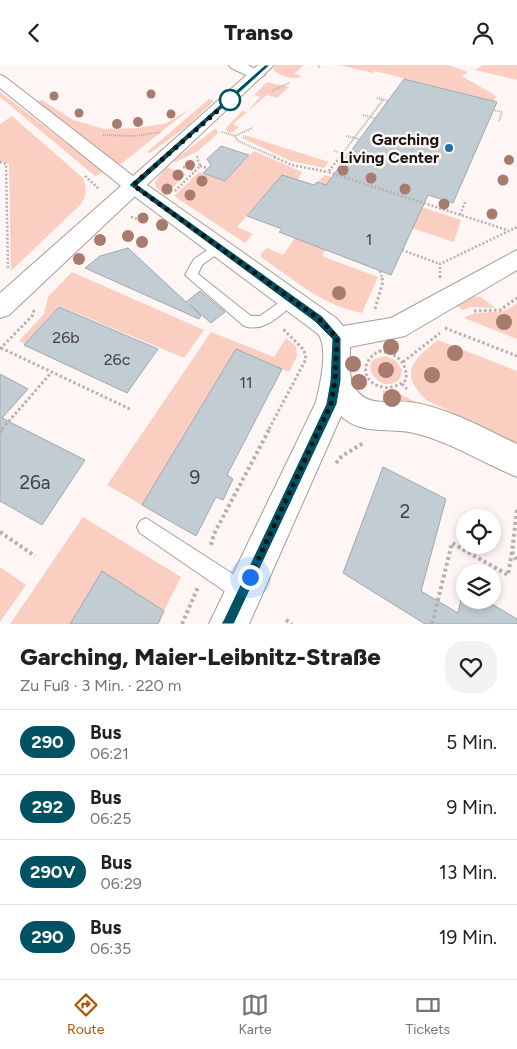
<!DOCTYPE html>
<html lang="de">
<meta charset="utf-8">
<style>
body{margin:0;font-family:Figtree,sans-serif;background:#f2f2f2;color:#202124;height:100vh;display:flex;flex-direction:column;font-size:19px;white-space:nowrap}
*{box-sizing:border-box;margin:0}
p{font-size:16px;color:#757577}
.icon{flex:none;width:28px;height:28px;fill:none;stroke:currentColor;stroke-width:2;stroke-linecap:round;stroke-linejoin:round}
.map{position:relative;height:559px;overflow:hidden}
.sheet{display:flex;flex-direction:column;background:#fff;flex:1}
.sheet>*{flex:none}
.badge{padding:0 10px;border-radius:16px;font-size:18px;line-height:32px}
.buttons{position:absolute;left:456px;top:444px;display:grid;gap:10px}
.buttons a{display:grid;place-items:center;width:45px;height:45px;border-radius:50%;background:#fff;box-shadow:0 2px 8px #0003;font-size:25px}
.you{position:absolute;width:25px;height:25px;margin:-12px;border:4px solid #fff;border-radius:50%;background:#1a73e8;box-shadow:0 0 0 8px #1a73e833}
.map>.badge{position:absolute;translate:-50% -50%;box-shadow:0 0 0 2px #fff}
.round{display:grid;place-items:center;flex:none;width:52px;height:52px;border-radius:20px;background:#f2f2f2}
.head{display:flex;align-items:center;justify-content:space-between;height:85px;padding:0 20px}
h1{font-size:24px;font-weight:800;line-height:38px}
ul{padding:0;list-style:none}
li{display:flex;align-items:center;gap:15px;height:65px;padding:0 20px;border-top:1px solid #e0e0e0}
li div{flex:1}
li b{display:block;font-size:19px}
li em{font-style:normal}
li .badge{min-width:55px;font-weight:700;text-align:center}
header{display:flex;justify-content:space-between;align-items:center;height:65px;padding:0 20px;background:#fff;font-size:22px;font-weight:800}
.tab-bar{display:flex;justify-content:space-around;align-items:center;height:70px;border-top:1px solid #e0e0e0;background:#fff;font-size:14px;color:#757577}
.tab-bar a{display:grid;justify-items:center;gap:2px}
.tab-bar .selected{color:#b45309}
.map>svg:first-child{display:block}
.green{fill:#facec1}
.building{fill:#c2ccd3;stroke:#9fa9b0}
.lines{fill:none;stroke-linecap:round;stroke-linejoin:round}
.lane-casing{stroke:#a89c99;stroke-width:2}
.street-casing{stroke:#a89c99;stroke-width:2}
.secondary-casing{stroke:#a89c99;stroke-width:2}
.path-far3{stroke:#b7b0ae;stroke-width:2;stroke-dasharray:1 1;stroke-linecap:butt}
.path-far2{stroke:#b7b0ae;stroke-width:2.5;stroke-dasharray:2 2;stroke-linecap:butt}
.path-far1{stroke:#b7b0ae;stroke-width:3;stroke-dasharray:2.5 2.5;stroke-linecap:butt}
.path{stroke:#b7b0ae;stroke-width:4;stroke-dasharray:3 3;stroke-linecap:butt}
.lane{fill:#fff;fill-rule:evenodd}
.street{fill:#fff;fill-rule:evenodd}
.secondary{fill:#fff;fill-rule:evenodd}
.tree{fill:#a77b6e}
.line{fill:#005262;stroke:#fff}
.walk{stroke:#171211;stroke-width:5;stroke-dasharray:0 9}
.stop-dot{fill:#fff;stroke:#005262;stroke-width:2.5}
.poi-dot{fill:#1d70a1;stroke:#fef6f4;stroke-width:2}
.labels{text-anchor:middle;dominant-baseline:central;stroke-width:5;stroke-linejoin:round;paint-order:stroke}
.far-poi-label{font-size:16px;font-weight:bold;fill:#171211;stroke:#fef6f4;text-anchor:end}
.number-label{font-size:16px;fill:#424042}
.near-number-label{font-size:19px;fill:#424042}
</style>
<header><svg class="icon" aria-label="back" viewBox="0 0 24 24"><path d="M15 5l-7 7 7 7"/></svg>Transo<svg class="icon" aria-label="person" viewBox="0 0 24 24"><circle cx="12" cy="8" r="4"/><path d="M4 21q1-7 8-7t8 7"/></svg></header>
<div class="map">
<svg width="517" height="559" viewBox="0 0 517 559">
<rect width="100%" height="100%" fill="#fef6f4"/>
<!-- green -->
<path class="green" d="M276 0H304L294 9 302 11C294 16 280 11 273 5Z
M339 0H448L468 7 462 11 496 31 494 36 375 6 373 8Z
M483 0H517V15L475 5Z
M267 17 289 22 277 33 267 30 233 59 239 62 231 68 227 67 226 63 242 46 247 47 260 32 254 30Z
M0 27 104 107 95 111 0 32Z
M209 34 214 36 186 62 150 88 147 87Z
M42 35 73 55 104 64 138 63 167 58 190 44 121 99 116 98 34 38Z
M12 51 83 113C87 124 87 129 81 139L11 206 9 99 0 96V59Z
M216 63 218 68 198 86 176 97 173 96Z
M244 70 329 97 324 103 291 96 242 73Z
M254 86 302 107 297 115 282 110 237 162 253 169 245 178 174 131 199 107 225 116Z
M166 102 186 109 165 131 156 122 155 117Z
M325 110 461 155 454 177 351 143 322 191 378 212 362 248C323 241 293 214 261 192V188L267 183 283 190 331 122 317 117Z
M72 207 204 265 184 293 59 241 25 279 19 276 44 249 48 232Z
M472 231 481 232 495 243 471 242 463 245 457 241Z
M517 238V274L464 253C481 242 498 254 517 238Z
M211 267 274 292 286 273 296 281 297 291 289 307 236 284 142 440 107 420Z
M438 275 517 306V378L426 335C398 307 413 295 438 275Z
M386 291 396 296 402 305C401 317 394 320 384 319 374 314 365 304 374 294Z
M383 325 396 327 433 346 383 339Z
M83 452 181 512 164 546 102 506 70 559H10Z
M0 502 26 520 0 557Z"/>
<!-- building -->
<path class="building" d="M404 14 497 37 453 138 428 130 391 210 279 167 282 164 247 151 282 110 314 120 317 117 326 120Z
M221 81 249 90 225 116 203 108 211 100 207 94Z
M128 183 186 237 200 226 225 247 211 258 189 239 201 251 199 254 85 203 100 191Z
M59 242 158 284 127 328 24 280Z
M236 284 282 304 227 410 233 414 223 435 216 432 196 471 142 440Z
M0 309 28 324 2 353 85 395 42 460 0 436Z
M383 402 446 434 421 526 458 548 461 535H485L517 554V559H425L343 508Z
M102 506 164 546 158 559H70Z"/>
<g class="lines">
<defs>
<path id="lane" d="M220 177 226 181 224 184 202 200 198 209 251 251H260L291 229 297 234 295 238C281 249 265 268 244 261L185 210 194 194Z
M146 453 250 520 253 527 250 534 243 537 236 534 140 468 137 462 140 456Z"/>
<path id="street" d="M229 0H248L265 10 257 15 231 3Z
M133 114 140 115 336 253 343 261 391 253 517 185V205L405 271 350 282C350 296 347 316 358 327 371 342 391 335 409 337 447 342 483 363 517 379V412C483 398 451 377 414 368 389 362 362 371 341 351L249 559H209L316 337C320 320 329 283 318 269L126 125 123 120 126 115Z"/>
<path id="secondary" d="M258 0H274L9 250 0 253V228L121 121 0 23V10L5 12 133 111Z"/>
</defs>
<!-- lane casing -->
<use href="#lane" class="lane-casing"/>
<!-- street casing -->
<use href="#street" class="street-casing"/>
<!-- secondary casing -->
<use href="#secondary" class="secondary-casing"/>
<!-- path-far3 -->
<path class="path-far3" d="M318 0 320 3
M272 26 289 18
M377 33 388 36
M493 45 502 47 499 56
M363 50 375 53
M222 67 235 71 238 76 277 93
M103 70 135 71 161 67
M235 71 252 63
M346 71 359 74
M334 86 347 90
M197 91 198 93
M339 93 383 35"/>
<!-- path-far2 -->
<path class="path-far2" d="M274 92 292 100 328 107
M340 92 328 107 507 165
M0 97 6 99 8 205
M200 101 208 103
M183 102 195 106
M85 111 99 124
M175 126 200 101 197 92
M460 150 465 137
M131 152 144 156
M402 185 440 199
M380 206 382 212
M440 212V199L517 162"/>
<!-- path-far1 -->
<path class="path-far1" d="M440 211V213
M375 244 383 216 381 211
M474 246 500 245 517 233
M445 263 517 291
M1 283 132 345
M0 284 33 250 34 245
M379 286C396 288 408 297 406 315 379 337 347 305 379 286Z
M403 297 440 268
M402 319 407 324
M2 364 51 308
M269 364 306 294 304 285 283 264"/>
<!-- path -->
<path class="path" d="M0 367 4 363
M336 398 342 391 365 377
M517 445 512 487 517 496
M0 467 35 491
M211 480 214 469 270 363
M286 555 292 559
M182 559 198 522
M432 559 452 478 508 510 512 487"/>
<!-- lane -->
<use href="#lane" class="lane"/>
<!-- street -->
<use href="#street" class="street"/>
<!-- secondary -->
<use href="#secondary" class="secondary"/>
</g>
<!-- trees -->
<g class="tree">
<circle cx="151" cy="29" r="4.5"/>
<circle cx="54" cy="31" r="4.5"/>
<circle cx="79" cy="48" r="4.5"/>
<circle cx="171" cy="49" r="4.5"/>
<circle cx="138" cy="57" r="5"/>
<circle cx="117" cy="59" r="5"/>
<circle cx="509" cy="95" r="5"/>
<circle cx="190" cy="100" r="5"/>
<circle cx="343" cy="105" r="5.5"/>
<circle cx="178" cy="110" r="5.5"/>
<circle cx="371" cy="113" r="5.5"/>
<circle cx="503" cy="115" r="5.5"/>
<circle cx="202" cy="116" r="5.5"/>
<circle cx="167" cy="124" r="5.5"/>
<circle cx="405" cy="124" r="5.5"/>
<circle cx="190" cy="130" r="5.5"/>
<circle cx="444" cy="139" r="5.5"/>
<circle cx="492" cy="149" r="5.5"/>
<circle cx="143" cy="153" r="5.5"/>
<circle cx="162" cy="160" r="6"/>
<circle cx="128" cy="171" r="6"/>
<circle cx="100" cy="175" r="6"/>
<circle cx="142" cy="177" r="6"/>
<circle cx="79" cy="194" r="6"/>
<circle cx="339" cy="228" r="7"/>
<circle cx="504" cy="257" r="8"/>
<circle cx="391" cy="282" r="8"/>
<circle cx="455" cy="288" r="8"/>
<circle cx="353" cy="299" r="8"/>
<circle cx="386" cy="305" r="8"/>
<circle cx="432" cy="310" r="8"/>
<circle cx="359" cy="317" r="8"/>
<circle cx="392" cy="333" r="9"/>
</g>
<!-- line -->
<path class="line" d="M265 0H270L138 120 322 251 341 273V316L337 339 234 559H221L224 554 326 339 330 316 332 274 315 257 129 120Z"/>
<g class="lines">
<!-- walk -->
<path class="walk" d="M230 35 133 120 319 254 337 273 335 316 331 339 250 512"/>
</g>
<!-- markers -->
<circle class="stop-dot" cx="230" cy="35" r="10"/>
<circle class="poi-dot" cx="449" cy="83" r="5"/>
<g class="labels">
<!-- far-poi labels -->
<g class="far-poi-label">
<text x="439" y="74">Garching<tspan x="439" dy="18">Living Center</tspan></text>
</g>
<!-- number labels -->
<g class="number-label">
<text x="369" y="174">1</text>
<text x="66" y="272">26b</text>
<text x="117" y="294">26c</text>
<text x="246" y="317">11</text>
</g>
<!-- near-number labels -->
<g class="near-number-label">
<text x="195" y="412">9</text>
<text x="35" y="417">26a</text>
<text x="405" y="446">2</text>
</g>
</g>
</svg>
<div class="buttons">
<a><svg class="icon" aria-label="locate" viewBox="0 0 24 24"><circle cx="12" cy="12" r="6"/><path d="M12 2v4M12 18v4M2 12h4M18 12h4"/></svg></a>
<a><svg class="icon" aria-label="layers" viewBox="0 0 24 24"><path d="M12 4l9 5-9 5-9-5zM3 14l9 5 9-5"/></svg></a>
</div>
<div class="you" style="left:250px;top:512px"></div>
</div>
<section class="sheet">
<div class="head"><div><h1>Garching, Maier-Leibnitz-Straße</h1><p>Zu Fuß · 3 Min. · 220 m</p></div><a class="round"><svg class="icon" aria-label="heart" viewBox="0 0 24 24"><path d="M12 20l-8-8c-3-5 5-10 8-4 3-6 11-1 8 4z"/></svg></a></div>
<ul>
<li><span class="badge" style="background:#005262;color:#fff">290</span><div><b>Bus</b><p>06:21</p></div><em>5 Min.</em></li>
<li><span class="badge" style="background:#005262;color:#fff">292</span><div><b>Bus</b><p>06:25</p></div><em>9 Min.</em></li>
<li><span class="badge" style="background:#005262;color:#fff">290V</span><div><b>Bus</b><p>06:29</p></div><em>13 Min.</em></li>
<li><span class="badge" style="background:#005262;color:#fff">290</span><div><b>Bus</b><p>06:35</p></div><em>19 Min.</em></li>
</ul>
</section>
<nav class="tab-bar">
<a class="selected"><svg class="icon" aria-label="directions" viewBox="0 0 24 24"><path d="M12 3l9 9-9 9-9-9zM9 14v-3h6M13 9l2 2-2 2"/></svg>Route</a>
<a><svg class="icon" aria-label="map" viewBox="0 0 24 24"><path d="M3 6l6-2 6 2 6-2v14l-6 2-6-2-6 2zM9 4v14M15 6v14"/></svg>Karte</a>
<a><svg class="icon" aria-label="tickets" viewBox="0 0 24 24"><path d="M3 7h18v10H3zM15 7v10"/></svg>Tickets</a>
</nav>
